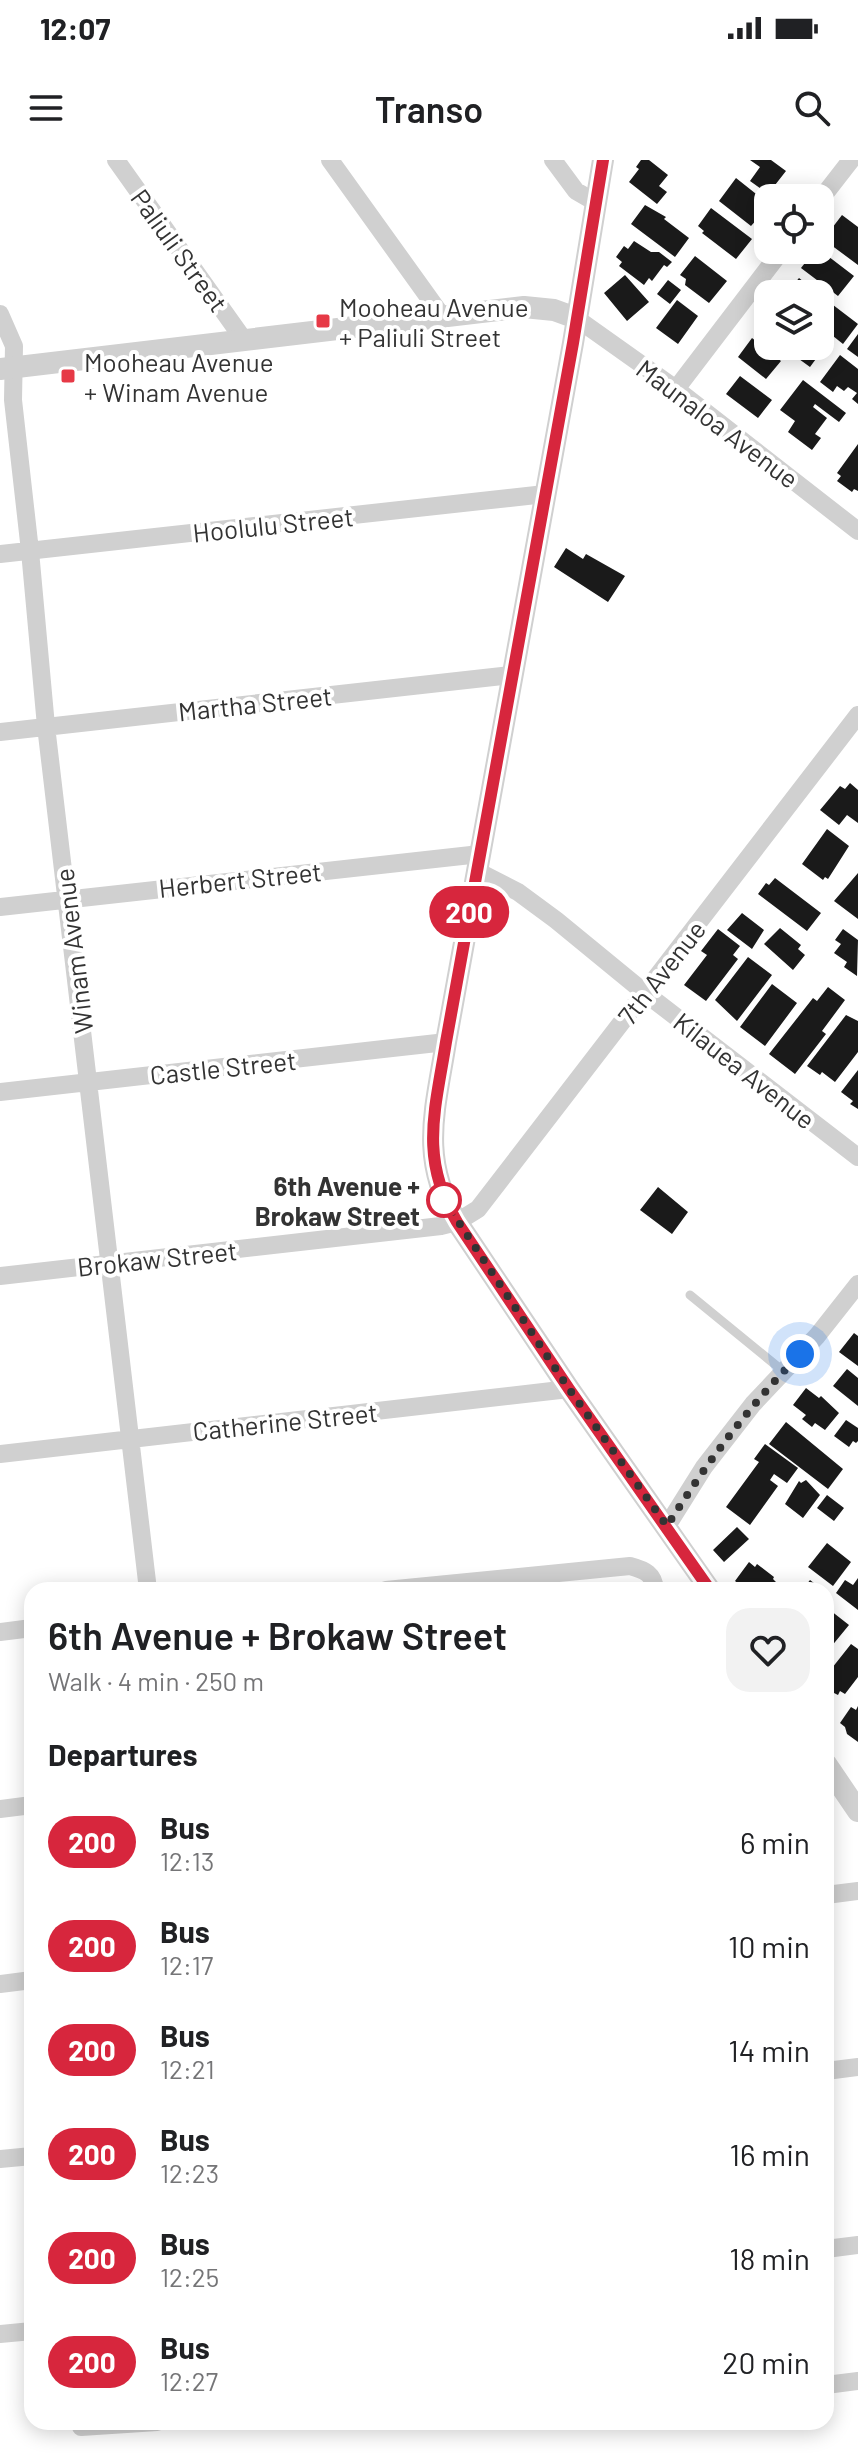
<!DOCTYPE html>
<meta charset="utf-8">
<style>
body{margin:0;font-family:Barlow,sans-serif;background:#f2f2f2;color:#202124;height:100vh;display:flex;flex-direction:column;font-size:30px;white-space:nowrap}
*{box-sizing:border-box;margin:0}
p{font-size:26px;color:#757577}
.icon{flex:none;width:44px;height:44px;fill:none;stroke:currentColor;stroke-width:2;stroke-linecap:round;stroke-linejoin:round}
.map{position:relative;flex:1;overflow:hidden}
.panel{position:absolute;left:24px;top:1422px;width:810px;height:848px;display:flex;flex-direction:column;background:#fff;border-radius:24px;box-shadow:0 4px 20px #0003}
.panel>*{flex:none}
.badge{padding:0 16px;border-radius:26px;font-size:28px;line-height:52px}
.buttons{position:absolute;left:754px;top:24px;display:grid;gap:16px}
.buttons a{display:grid;place-items:center;width:80px;height:80px;border-radius:16px;background:#fff;box-shadow:0 4px 20px #0003;font-size:40px}
.you{position:absolute;width:40px;height:40px;margin:-20px;border:6px solid #fff;border-radius:50%;background:#1a73e8;box-shadow:0 0 0 12px #1a73e833}
.map>.badge{position:absolute;translate:-50% -50%;box-shadow:0 0 0 4px #fff}
h2{padding:0 24px;font-size:30px;line-height:72px}
.round{display:grid;place-items:center;flex:none;width:84px;height:84px;border-radius:24px;background:#f2f2f2}
.summary{display:flex;align-items:center;justify-content:space-between;height:136px;padding:0 24px}
h1{font-size:38px;font-weight:600;line-height:60px}
ul{padding:0;list-style:none}
li{display:flex;align-items:center;gap:24px;height:104px;padding:0 24px}
li div{flex:1}
li b{display:block;font-size:30px}
li em{font-style:normal}
li .badge{min-width:88px;font-weight:700;text-align:center}
.status{display:flex;justify-content:space-between;align-items:center;height:56px;padding:0 40px;background:#fff;direction:ltr}
.status svg{height:22px;fill:currentColor}
header{display:flex;justify-content:space-between;align-items:center;height:104px;padding:0 24px;background:#fff;font-size:36px;font-weight:600}
.map>svg:first-child{display:block}
.building{fill:#1a1a1a}
.lines{fill:none;stroke-linecap:round;stroke-linejoin:round}
.service{stroke:#d0d0d0;stroke-width:9}
.minor{stroke:#d0d0d0;stroke-width:18}
.tertiary{stroke:#d0d0d0;stroke-width:22}
.line-casing{stroke:#fff;stroke-width:18}
.line{stroke:#d7263d;stroke-width:12}
.walk{stroke:#333;stroke-width:8;stroke-dasharray:0 14.4}
.poi-dot{fill:#e63946;stroke:#fff;stroke-width:3}
.stop-dot{fill:#fff;stroke:#d7263d;stroke-width:4}
.labels{text-anchor:middle;dominant-baseline:central;stroke-width:8;stroke-linejoin:round;paint-order:stroke}
.street-label{font-size:26px;fill:#333;stroke:#fff}
.poi-label{font-size:26px;fill:#333;stroke:#fff;text-anchor:start}
.stop-label{font-size:26px;font-weight:bold;fill:#333;stroke:#fff;text-anchor:end}
</style>
<div class="status"><b>12:07</b><svg viewBox="0 0 49 12"><path d="M0 12V9h3v3zM5 12V6h3v6zM10 12V3h3v9zM15 12V0h3v12zM26 1h20v11H26zM47 4h2v5h-2z"/></svg></div>
<header><svg class="icon" aria-label="menu" viewBox="0 0 24 24"><path d="M4 6h16M4 12h16M4 18h16"/></svg>Transo<svg class="icon" aria-label="search" viewBox="0 0 24 24"><circle cx="10" cy="10" r="6"/><path d="M15 15l6 6"/></svg></header>
<div class="map">
<svg width="858" height="2294" viewBox="0 0 858 2294">
<rect width="100%" height="100%" fill="#fff"/>
<!-- building -->
<path class="building" d="M641 0H649L668 15 659 26 667 32 657 44 629 22 639 9 636 7Z
M750 0H771L786 11 768 34 750 21 760 7Z
M736 18 765 41 768 36V65L759 57 751 66 719 41Z
M645 45 666 57 664 59 689 78 675 97 631 64Z
M711 48 752 79 736 99 702 73 704 71 698 66Z
M842 55 858 67V105L827 82 832 75 829 72Z
M634 81 651 92H659L672 102 667 107 664 105 652 121 649 118 644 125 619 106 622 102 616 97 624 86 628 89Z
M815 90H820L854 116 838 136 801 108Z
M695 96 727 121 709 143 685 125 686 119 680 115Z
M625 115 649 142 627 161 604 133Z
M799 118 819 134H787L784 131 790 123 793 125Z
M668 120 681 130 670 144 657 134Z
M820 135 858 164 843 184 823 168 820 172Z
M677 140 698 156 678 184 656 168Z
M858 174V197L847 189Z
M752 178 781 201 766 219 738 197Z
M820 184 824 188 810 207 781 186Z
M840 195 858 209V244L852 239 857 233 848 227 844 231 837 226 833 232 820 222Z
M740 216 772 240 758 258 726 234Z
M803 220 846 253 839 262 815 244 813 247 827 258 815 274 821 278 812 290 788 272 795 261 780 250Z
M858 284V331L854 329 852 332 837 321 841 316 837 313Z
M566 388 583 399 586 394 625 416 608 442 554 407Z
M850 623 858 630V663L847 655 839 665 820 650 840 626 845 629Z
M827 669 849 686 828 719 825 717 823 720 802 704Z
M858 713V759L834 741Z
M775 718 821 753 807 771 758 734 766 723 769 725Z
M742 753 764 770 752 789 727 770Z
M780 768 801 785 798 789 805 795 793 810 764 784Z
M718 769 740 786 733 795 738 799 706 841 684 825 707 795 701 791Z
M843 769 858 780 857 816 844 807 847 802 834 793 841 784 835 780Z
M748 797 772 815 737 861 715 840Z
M772 824 797 843 765 886 740 867Z
M828 827 845 840 822 871 826 874 795 914 769 894 813 838 817 841Z
M846 855 858 861V892L835 922 822 912 820 915 807 906Z
M858 910V949L850 944 853 941 841 932Z
M658 1027 688 1052 672 1074 640 1050Z
M854 1173 858 1176V1206L839 1192Z
M847 1209 858 1218V1246L833 1226Z
M806 1228 819 1238 821 1236 839 1253 825 1270 815 1263 812 1267 802 1259 806 1255 793 1245Z
M846 1260 858 1268V1281L856 1283 853 1281 849 1287 834 1276Z
M786 1262 843 1309 828 1329 769 1284Z
M765 1284 798 1308 787 1323 774 1314 770 1320 778 1326 750 1365 726 1347 759 1302 754 1299Z
M806 1320 820 1335 803 1358 785 1344 799 1321 801 1323Z
M827 1335 844 1348 834 1361 817 1348Z
M737 1367 749 1379 724 1402 713 1390Z
M827 1383 851 1402 833 1426 808 1407Z
M749 1402 755 1407 757 1404 774 1417 773 1419 778 1424 773 1430 739 1428 741 1426 735 1421Z
M858 1418V1450L836 1433 845 1420 853 1425Z
M810 1420 823 1430H802Z
M826 1447 849 1465 826 1493Z
M851 1484 858 1489V1517L845 1534 840 1531 838 1535 826 1529V1508L828 1505 832 1508Z
M858 1546V1582L847 1574 845 1567 840 1563 851 1547 856 1550Z"/>
<g class="lines">
<!-- service -->
<path class="service" d="M690 1135 783 1211"/>
<!-- minor -->
<path class="minor" d="M116 0 244 180
M330 0 442 156
M553 0 576 31 595 42
M820 40 851 0
M0 154 14 186 13 240 30 391 46 566 148 1430
M576 158 676 229 858 371
M676 229 782 90
M0 394 545 334
M0 572 511 515
M477 711 518 732 556 760 645 833 858 997
M0 747 480 694
M0 932 446 882
M0 1116 441 1066 457 1062 478 1049 858 555
M0 1294 569 1229
M667 1366 704 1307 753 1244 817 1176 858 1124
M386 1430 630 1406C645 1410 654 1414 655 1430
M0 1472 32 1468
M0 1649 32 1645
M826 1735 858 1731
M0 1824 32 1820
M826 1911 858 1907
M0 1999 32 1996
M826 2089 858 2085
M0 2174 32 2171
M826 2225 858 2221
M81 2267 157 2262"/>
<!-- tertiary -->
<path class="tertiary" d="M603 0 573 183 446 882C435 951 419 998 457 1062L569 1229 710 1430
M0 209 524 147 554 150 576 158
M826 1604 858 1651"/>
</g>
<g class="lines">
<defs>
<path id="line" d="M603 0 573 183 446 882C435 951 419 998 457 1062L569 1229 710 1430"/>
</defs>
<!-- line casing -->
<use href="#line" class="line-casing"/>
<!-- line -->
<use href="#line" class="line"/>
<!-- walk -->
<path class="walk" d="M444 1040 569 1229 667 1366C708 1301 747 1249 800 1194"/>
</g>
<!-- markers -->
<g class="poi-dot">
<rect x="315" y="153" width="16" height="16" rx="4"/>
<rect x="60" y="208" width="16" height="16" rx="4"/>
</g>
<circle class="stop-dot" cx="444" cy="1040" r="16"/>
<g class="labels">
<!-- street labels -->
<g class="street-label">
<text transform="translate(180 90) rotate(54)">Paliuli Street</text>
<text transform="translate(718 263) rotate(37)">Maunaloa Avenue</text>
<text transform="translate(273 364) rotate(-6)">Hoolulu Street</text>
<text transform="translate(255 543) rotate(-6)">Martha Street</text>
<text transform="translate(240 719) rotate(-6)">Herbert Street</text>
<text transform="translate(73 791) rotate(-97)">Winam Avenue</text>
<text transform="translate(661 812) rotate(-52)">7th Avenue</text>
<text transform="translate(223 907) rotate(-6)">Castle Street</text>
<text transform="translate(745 910) rotate(38)">Kilauea Avenue</text>
<text transform="translate(157 1098) rotate(-6)">Brokaw Street</text>
<text transform="translate(285 1261) rotate(-6)">Catherine Street</text>
</g>
<!-- poi labels -->
<g class="poi-label">
<text x="339" y="146">Mooheau Avenue<tspan x="339" dy="30">+ Paliuli Street</tspan></text>
<text x="84" y="201">Mooheau Avenue<tspan x="84" dy="30">+ Winam Avenue</tspan></text>
</g>
<!-- stop labels -->
<g class="stop-label">
<text x="420" y="1025">6th Avenue +<tspan x="420" dy="30">Brokaw Street</tspan></text>
</g>
</g>
</svg>
<div class="buttons">
<a><svg class="icon" aria-label="locate" viewBox="0 0 24 24"><circle cx="12" cy="12" r="6"/><path d="M12 2v4M12 18v4M2 12h4M18 12h4"/></svg></a>
<a><svg class="icon" aria-label="layers" viewBox="0 0 24 24"><path d="M12 4l9 5-9 5-9-5zM3 14l9 5 9-5"/></svg></a>
</div>
<div class="you" style="left:800px;top:1194px"></div>
<b class="badge" style="left:469px;top:752px;background:#d7263d;color:#fff">200</b>
<section class="panel">
<div class="summary"><div><h1>6th Avenue + Brokaw Street</h1><p>Walk · 4 min · 250 m</p></div><a class="round"><svg class="icon" aria-label="heart" viewBox="0 0 24 24"><path d="M12 20l-8-8c-3-5 5-10 8-4 3-6 11-1 8 4z"/></svg></a></div>
<h2>Departures</h2>
<ul>
<li><span class="badge" style="background:#d7263d;color:#fff">200</span><div><b>Bus</b><p>12:13</p></div><em>6 min</em></li>
<li><span class="badge" style="background:#d7263d;color:#fff">200</span><div><b>Bus</b><p>12:17</p></div><em>10 min</em></li>
<li><span class="badge" style="background:#d7263d;color:#fff">200</span><div><b>Bus</b><p>12:21</p></div><em>14 min</em></li>
<li><span class="badge" style="background:#d7263d;color:#fff">200</span><div><b>Bus</b><p>12:23</p></div><em>16 min</em></li>
<li><span class="badge" style="background:#d7263d;color:#fff">200</span><div><b>Bus</b><p>12:25</p></div><em>18 min</em></li>
<li><span class="badge" style="background:#d7263d;color:#fff">200</span><div><b>Bus</b><p>12:27</p></div><em>20 min</em></li>
</ul>
</section>
</div>
